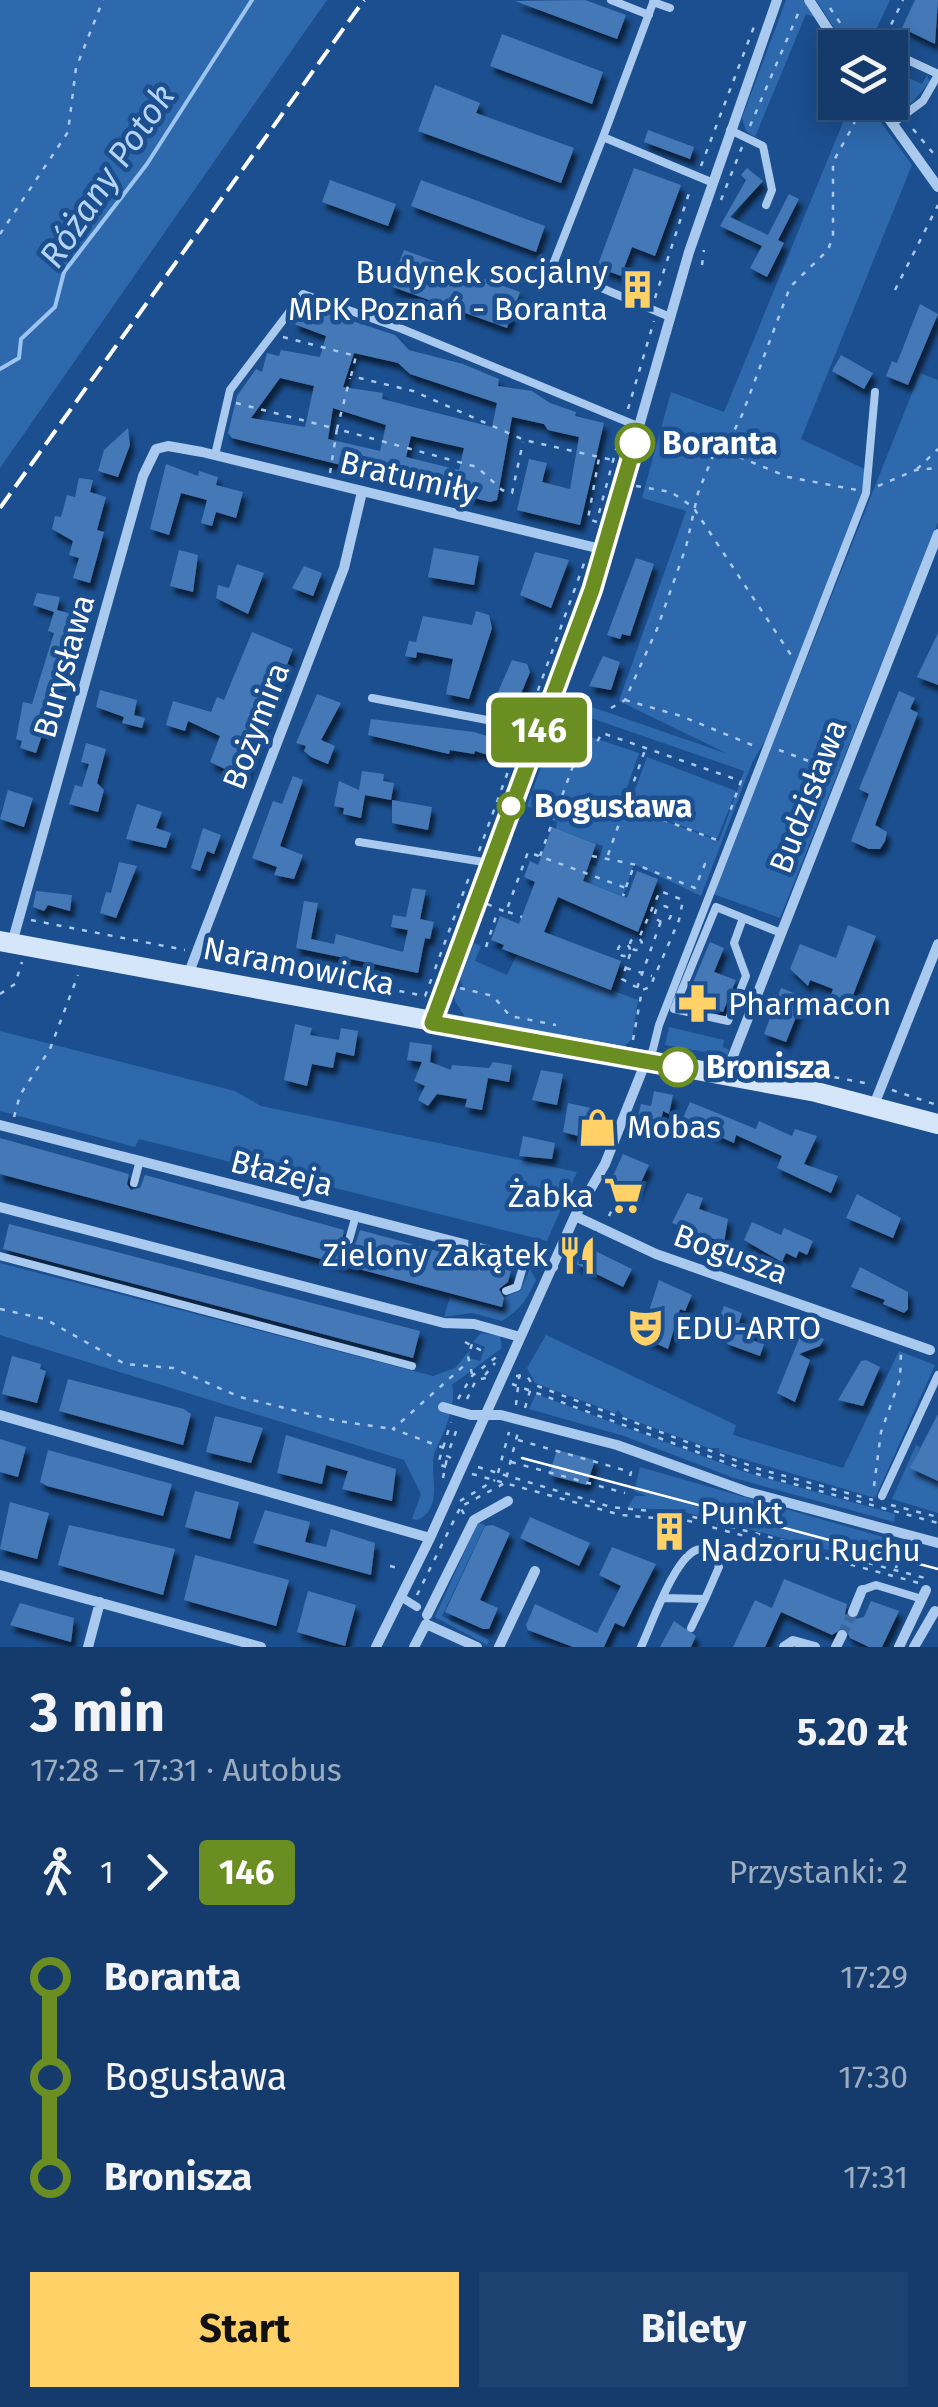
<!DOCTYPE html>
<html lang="pl">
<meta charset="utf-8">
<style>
body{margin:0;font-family:"Fira Sans",sans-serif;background:#1d4271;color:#f1f3f6;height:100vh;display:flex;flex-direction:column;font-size:38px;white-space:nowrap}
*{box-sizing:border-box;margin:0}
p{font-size:32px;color:#9dadc1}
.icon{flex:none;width:55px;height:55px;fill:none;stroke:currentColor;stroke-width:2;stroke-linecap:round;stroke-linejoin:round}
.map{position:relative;height:1647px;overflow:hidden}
.side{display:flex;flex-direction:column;background:#143b6b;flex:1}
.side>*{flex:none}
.badge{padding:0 20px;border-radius:8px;font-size:35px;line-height:65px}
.tools{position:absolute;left:818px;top:30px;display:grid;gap:20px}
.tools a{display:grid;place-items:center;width:90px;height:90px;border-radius:0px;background:#143b6b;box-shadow:0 5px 25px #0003,0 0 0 2px #33557e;font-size:50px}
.map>.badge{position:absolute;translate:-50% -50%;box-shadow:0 0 0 5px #fff}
.legs{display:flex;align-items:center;gap:15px;height:110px;padding:0 30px;font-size:32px}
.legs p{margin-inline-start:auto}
.overview{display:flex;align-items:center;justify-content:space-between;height:170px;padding:0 30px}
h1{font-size:55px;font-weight:700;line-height:75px}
.primary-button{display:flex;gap:20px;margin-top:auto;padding:20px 30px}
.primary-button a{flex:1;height:115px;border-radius:0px;background:#ffd166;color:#111;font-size:40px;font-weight:700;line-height:115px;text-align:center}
.primary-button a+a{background:#1d4271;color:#f1f3f6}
ul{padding:0 30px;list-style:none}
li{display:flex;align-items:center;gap:35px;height:100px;font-size:38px}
li i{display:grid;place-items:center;width:15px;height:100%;margin:0 12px;background:currentColor}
li i::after{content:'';width:25px;height:25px;margin:-12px;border:8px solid;border-radius:50%;background:#143b6b}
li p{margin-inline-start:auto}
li:first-child i{background:linear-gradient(#0000 50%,currentColor 0)}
li:last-child i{background:linear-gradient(currentColor 50%,#0000 0)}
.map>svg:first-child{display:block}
.green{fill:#2e69ad;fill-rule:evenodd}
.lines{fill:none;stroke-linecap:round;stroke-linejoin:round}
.stream{stroke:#9cc4f0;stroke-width:4}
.building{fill:#4478b7;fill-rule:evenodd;filter:url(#shadow)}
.street-tunnel{stroke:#3d69a0;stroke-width:10;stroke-dasharray:10 5;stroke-linecap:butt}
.path{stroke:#a9c9ee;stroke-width:2.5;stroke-dasharray:5 8;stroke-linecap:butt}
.lane{stroke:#a9c9ee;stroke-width:8}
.street{stroke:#a9c9ee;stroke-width:10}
.secondary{stroke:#d6e6fa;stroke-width:20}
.tram{stroke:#fff;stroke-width:2.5}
.rail{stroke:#fff;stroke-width:4;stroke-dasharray:18 8;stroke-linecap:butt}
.line-1-casing{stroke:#fff;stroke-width:22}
.line-1{stroke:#6b8e23;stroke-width:15}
.stop-1-dot{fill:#fff;stroke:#6b8e23;stroke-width:5}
.labels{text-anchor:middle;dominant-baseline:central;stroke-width:9;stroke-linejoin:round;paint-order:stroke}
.poi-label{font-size:32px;fill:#fff;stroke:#1b4f8f;text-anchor:start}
.stop-label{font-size:32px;font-weight:bold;fill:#fff;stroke:#1b4f8f;text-anchor:start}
.street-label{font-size:32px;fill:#fff;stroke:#1b4f8f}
.water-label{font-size:35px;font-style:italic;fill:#b5d3f5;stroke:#1b4f8f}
</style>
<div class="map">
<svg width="938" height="1647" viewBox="0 0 938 1647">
<defs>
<filter id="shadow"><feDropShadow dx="4" dy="7" stdDeviation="2.5" flood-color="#0009"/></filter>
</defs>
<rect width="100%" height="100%" fill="#1b4f8f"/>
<!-- green -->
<path class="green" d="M0 0H327L0 468Z
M786 0H803L814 17 806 14 755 137 746 131 742 118Z
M816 0H890L868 47 847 48Z
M890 70 922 84 927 75 930 82 907 108 887 109 883 103 890 102Z
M851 103H867L912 165 801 439 867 470 863 489 772 729 752 763 701 896 634 864 623 896 544 867 551 848 596 867 603 846 556 829 557 822 527 806 566 698 728 754 619 701 686 511 642 498 671 392 724 412ZM588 717 744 771 719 841 621 805 639 753 582 734Z
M920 373 938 380V522L780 918 713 894Z
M647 757 736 791 717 839 629 806Z
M474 943 481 946 475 961 507 975 516 956H521L638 1000 632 1039 620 1050 465 1017 455 1001 454 990 463 987 460 980Z
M669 1027 724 1040 723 1047 729 1050 727 1056 665 1045Z
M0 1031 235 1091 261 1106 577 1172 547 1241 139 1139 135 1147 0 1111Z
M0 1263 433 1376 455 1368 470 1350 469 1358 480 1361 485 1347 473 1342 481 1333 500 1336 502 1348 452 1385C457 1404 443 1435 436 1449 426 1469 447 1507 417 1520L412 1519 421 1494 404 1460 0 1335Z
M530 1269 536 1280C527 1299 520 1310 502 1321L472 1313 444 1317 450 1297 503 1311 504 1297 520 1291Z
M546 1335 736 1425 733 1435 843 1468 899 1351 935 1365 875 1498 719 1452V1448H709L624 1417 618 1410 615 1413 535 1383 527 1368Z
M536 1394 748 1473 895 1514 894 1522 734 1478 624 1436 529 1409Z
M916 1445 920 1447 911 1468 938 1481V1513L892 1499Z
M640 1467 890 1539 880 1564 677 1510 627 1508 635 1496H647L634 1491Z
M478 1522 485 1525 442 1616 489 1640 487 1645 435 1617Z"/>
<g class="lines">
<!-- stream -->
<path class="stream" d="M0 369 19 358 21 339 55 307 64 272 147 164 252 0"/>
</g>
<!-- building -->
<path class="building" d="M585 0 626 15 617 39 515 1Z
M915 0H938L935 44 902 28Z
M502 34 603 72 592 104 490 66Z
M435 85 480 103 476 113 574 148 561 183 418 131Z
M648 130 694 147 690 159 644 142Z
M634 168 681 185 655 256 632 247 621 276 597 267Z
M747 168 763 181 730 217 768 235 789 194 799 199 778 240 784 243 767 277 750 268 762 246 720 226 746 180 741 175Z
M330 180 396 204 388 226 322 202Z
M421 180 545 226 536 252 411 206Z
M404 250 520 292 507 328 390 286Z
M920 304 938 314 908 385 886 376 892 361 897 363Z
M304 305 395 335 409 350 463 364 499 379 498 386 532 391 550 403 576 412 575 416 604 423 580 525 517 510 529 459 547 463 542 482 570 489 579 437 548 430 544 424 512 417 497 500 490 502 232 438 228 433 237 396 256 369 262 372 267 353 279 356 281 350 320 357 326 336 294 324ZM354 353 398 363 410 374 497 403 492 427 382 399 383 393 343 387ZM280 378 314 386 305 427 251 418ZM333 408 386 425 380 451 328 439ZM411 436 464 448 459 470 406 457Z
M841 355 873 373 864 389 832 371Z
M128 428 130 445 118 477 98 471 104 450Z
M166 464 198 476 199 471 218 477 216 485 243 492 236 518 216 512 212 526 201 523 207 500 181 493 169 535 150 529Z
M79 478 93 480 90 492 106 497 97 530 104 532 90 583 73 578 79 558 69 555 73 541 52 529 55 516 61 517 67 495 75 497Z
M434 548 479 556 474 585 428 577Z
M179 550 198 555 193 592 170 586Z
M535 552 569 560 551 608 520 595Z
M636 558 654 564 630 636 622 634 620 639 607 635Z
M237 564 264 573 248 614 216 598 218 585 229 588Z
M304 566 322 573 313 596 292 588Z
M37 593 60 597 57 610 72 614 78 630 36 753 20 748 22 741 16 739 23 702 32 704 54 633 48 631 54 612 33 605Z
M476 611 489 615 492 628 469 699 446 694 453 659 417 652 416 658 405 656 409 641 416 642 423 616 472 625Z
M252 632 293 649 244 778 210 762 220 736 188 721 185 731 166 725 173 701 211 712 217 697 224 700Z
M938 633V685L917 677Z
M603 656 620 662 611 690 589 686Z
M512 660 527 664 530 672 518 701 498 692Z
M100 690 137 700 134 715 145 718 142 728 122 723 124 717 96 707Z
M899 691 915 698 910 709 918 713 875 825 887 832 885 841 880 849H869L851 841 869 794 859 789Z
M317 694 341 703 321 740 335 746 328 764 311 757 304 751 306 746 296 743Z
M371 719 474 732 503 741 498 758 475 751 474 754 450 750 449 754 368 735Z
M86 743 106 749 97 783 104 790 98 812 69 804 75 785 82 787 89 764 81 762Z
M362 771 384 774 383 781 394 783 391 800 365 795 361 818 343 814 344 808 334 806 339 781 359 790Z
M293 776 303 780 280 846 303 855 294 879 274 875 277 867 252 858 273 801 282 804Z
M8 790 33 798 24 827 0 819Z
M392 800 432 807 428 830 392 823Z
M137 804 162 812 156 828 171 833 166 848 126 839Z
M552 827 596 844 583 881 627 898 637 871 658 879 638 932 558 897 544 932 621 961 611 990 502 949 504 945 491 940 500 916 519 924 535 882 524 877 530 861 538 865Z
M203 828 221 835 214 854 207 851 200 871 191 868Z
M119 862 137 866 116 918 100 913 106 892 111 893Z
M412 888 426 890 420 919 434 922 430 939 425 938 418 973 296 948 304 901 318 903 311 939 334 944 336 934 403 952 408 930 391 927 393 915 406 917Z
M36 891 72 895 70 911 48 905 44 911 33 907Z
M848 925 876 936 848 1008 837 1004 831 995 833 989 810 980 808 986 790 969 800 944 836 958Z
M710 942 724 948 714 972 736 980 723 1012 684 1004Z
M781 988 804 997 786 1042 764 1034Z
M295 1024 312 1028 310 1035 339 1040 341 1028 358 1031 354 1056 336 1052 333 1068 312 1064 307 1086 284 1080Z
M410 1042 432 1045 430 1062 451 1070 452 1065 489 1068 493 1062 512 1065 509 1082 488 1078 482 1110 465 1107 467 1099 437 1094 428 1106 418 1100 425 1086 414 1081 422 1062 407 1060Z
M541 1070 563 1074 557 1105 532 1100Z
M654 1091 673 1095 669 1114 663 1111 661 1121 638 1116 641 1104 651 1106Z
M690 1102 756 1129 759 1121 792 1136 795 1129 817 1136 804 1164 838 1176 831 1193 777 1168 782 1156 736 1135 734 1143 682 1120Z
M568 1103 604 1111 597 1141 563 1132Z
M523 1136 555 1143 552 1159 519 1156Z
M0 1138 129 1174 127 1184 131 1190 140 1188 145 1175 344 1230 342 1241 348 1247 355 1245 360 1230 511 1271 508 1282 499 1289 504 1298 502 1307 0 1174Z
M623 1154 649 1165 631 1204 619 1198 625 1185 612 1178Z
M687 1193 703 1198 699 1209 728 1219 724 1243 672 1223Z
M857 1194 901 1218 893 1238 846 1218Z
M752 1222 781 1235 784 1228 813 1241 807 1255 799 1251 796 1258 786 1253 782 1262 744 1240Z
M9 1224 420 1331 413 1358 3 1249Z
M585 1246 632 1269 623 1287 576 1264Z
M860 1267 908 1292V1309L904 1313 883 1304 885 1300 851 1287Z
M659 1280 692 1295 685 1311 680 1309 668 1349 635 1334 641 1318 646 1320Z
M724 1306 742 1313 739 1323 756 1329 752 1340 764 1344 760 1356 727 1344 725 1334 715 1330Z
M808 1332 824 1339 820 1346 799 1354 810 1360 795 1402 777 1393 801 1334 806 1336Z
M12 1356 41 1364 40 1369 46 1371 37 1403 2 1394Z
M866 1360 880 1367 863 1406 838 1400 861 1361Z
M68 1379 184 1409 191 1414 183 1445 59 1411Z
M938 1414V1481L910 1468Z
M215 1416 263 1428 251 1463 206 1452Z
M286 1435 396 1469 392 1501 342 1489 348 1471 326 1465 322 1484 277 1473Z
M0 1439 26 1447 18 1477 0 1472Z
M48 1450 172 1484 163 1516 47 1486 40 1482Z
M557 1450 595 1460 587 1485 549 1475Z
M195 1491 239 1502 230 1539 185 1527Z
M10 1502 49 1513 37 1559 0 1549Z
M265 1510 310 1522 305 1542 326 1547 331 1529 375 1543 371 1575 253 1543Z
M530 1517 590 1543 579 1566 520 1538Z
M69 1525 175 1549 163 1595 58 1565Z
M493 1525 510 1533 480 1600 498 1608 489 1629H483L445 1612 485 1526Z
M612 1547 656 1564 624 1627 615 1623 604 1647H573L528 1630 526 1625 535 1604 597 1633 621 1586 599 1575Z
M195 1555 289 1580 276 1626 184 1600Z
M784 1579 847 1604 845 1614 851 1620 864 1617 871 1601 899 1611 882 1647H869L850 1638 845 1627 832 1635 781 1612 765 1647H733L755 1600 772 1608Z
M308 1591 356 1605 345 1646 297 1632Z
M20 1603 74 1618 71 1642 10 1625Z
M674 1621 696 1636 691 1647H660Z"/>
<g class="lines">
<!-- street-tunnel -->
<path class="street-tunnel" d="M842 1635 853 1612"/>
<!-- path -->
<path class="path" d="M830 8 857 48
M880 48 903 0
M750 126 800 9
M913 129 938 159
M701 166 755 24
M721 200 742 147
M0 234 68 132 76 68 103 0
M702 265 704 250
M895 290 938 205
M655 298 691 187
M283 337 356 356 351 376 413 391 524 440 617 461
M236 403 337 429 350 378
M628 409 654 321
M727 452 788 477 857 490
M917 469 938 449
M330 473 337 429 477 467 502 490 512 493 523 442
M636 486 671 492 693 507 791 655
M878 486 916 470 938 468
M599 513 621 431
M597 522 588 519 599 458
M625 700 681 716 757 747
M611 708 625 700 657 629 686 547 698 493 712 458 724 451 742 415 790 287 828 250 833 236V162L854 124 857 102
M529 715 586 558
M779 750 833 770
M563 796 619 821
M626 806 717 840
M479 851 521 736
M608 855 645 750
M540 856 584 736 597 742 602 733 741 781 729 814
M592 856 637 865 695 888 705 864 710 866
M626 887 634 866
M487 904 506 912 528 852 626 888 623 896
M655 914a8 8 0 1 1 16 0a8 8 0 1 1-16 0Z
M508 912 522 917
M31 920 185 950
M630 944a6 6 0 1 1 12 0a6 6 0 1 1-12 0Z
M618 950a6 6 0 1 1 12 0a6 6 0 1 1-12 0Z
M486 947 498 910
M208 954 425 996 434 972
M630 954 622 979 636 987
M626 968 652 976
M435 969 471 872
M460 988 493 996 510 1016 556 1025
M637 988 661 921
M0 994 15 984 22 962
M633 1040 642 990 650 987 679 920 683 900 660 891 639 938
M745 1060 870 1084
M892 1090 937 1105
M14 1117 20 1095 50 1049 78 975
M609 1216 615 1203 626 1208
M0 1309 45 1319 125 1364 173 1368 240 1397 338 1421 393 1429
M465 1342 488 1354
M472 1374 468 1356 472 1344
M485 1375 495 1363
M516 1376H527L532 1384 759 1469 873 1500
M512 1384 757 1474 938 1523
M458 1399 472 1376 499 1355
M467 1399 476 1380 490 1377
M516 1405 520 1369
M525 1408 532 1384
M518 1440 631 1472 630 1476
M444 1448 393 1429 468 1362
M451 1458 447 1456 458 1426
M511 1462 625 1493
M446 1467 438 1464 451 1422
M478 1467 611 1507 682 1514 925 1578
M498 1473 509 1432
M472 1474 621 1515 689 1521 919 1583
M443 1478 447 1458
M874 1486 881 1432 900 1379 901 1353
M460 1501 495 1480
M891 1505 938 1517
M464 1514 460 1507 505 1483 518 1432
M390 1566 402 1569
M896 1568 902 1546
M417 1595 460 1508"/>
<!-- lane -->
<path class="lane" d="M611 0 649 15
M653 2 670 8
M895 54 938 74
M892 124 923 101 938 75
M730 130 763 146 772 190 766 205
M603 137 654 0
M670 317 552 267 603 137 711 182
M215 455 230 390 303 294 402 329 640 427
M372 698 539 730
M359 842 490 863
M743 918 734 943 746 976 728 1021 674 1009 716 907 781 933
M651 1057 659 1025 866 493 875 392
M134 1183 140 1160
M349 1240 356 1215
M0 1256 412 1366
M506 1291 517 1287 525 1260
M882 1496 938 1375
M862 1590 876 1585 922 1599
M401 1597 417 1607
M691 1628 705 1599
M641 1647C652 1624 676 1552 700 1549L715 1558 719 1567 705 1599 664 1598"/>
<!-- street -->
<path class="street" d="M809 0 840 48
M877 102 938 187
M12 943 143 476 156 449 168 446 202 452 605 550
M188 975 344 568 362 492
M432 1022 592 590 689 252 777 0
M726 1074 938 534
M874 1105 938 944
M0 1125 553 1267
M0 1207 444 1323 474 1324 520 1337
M575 1216 656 1254 930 1350
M443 1407 471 1415H501L617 1445 748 1492 938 1543
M0 1415 430 1538
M0 1575 261 1647
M853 1612 862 1590
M427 1615 474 1520 508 1501
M88 1647 100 1602
M376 1647 430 1538 575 1216 605 1164 646 1061
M414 1647 426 1624 477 1647
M499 1647 535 1571
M784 1647 793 1641 815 1647
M836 1647 842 1635
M899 1647 926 1590
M914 1647 935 1611"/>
<!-- secondary -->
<path class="secondary" d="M0 941 816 1092 938 1124"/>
<!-- tram -->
<path class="tram" d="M522 1458 938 1569"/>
<!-- rail -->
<path class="rail" d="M0 508 364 0"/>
</g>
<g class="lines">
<defs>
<path id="line-1" d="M635 443 592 590 432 1023 678 1067"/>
</defs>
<!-- line-1 casing -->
<use href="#line-1" class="line-1-casing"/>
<!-- line-1 -->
<use href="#line-1" class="line-1"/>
</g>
<!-- icons -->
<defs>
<symbol id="building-bare" viewBox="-9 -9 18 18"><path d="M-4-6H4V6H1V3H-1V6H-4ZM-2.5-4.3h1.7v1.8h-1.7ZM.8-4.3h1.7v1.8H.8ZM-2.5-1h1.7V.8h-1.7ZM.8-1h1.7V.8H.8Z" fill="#ffd166" stroke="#1b4f8f" stroke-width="2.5" paint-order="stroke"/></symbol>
<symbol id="pharmacy-bare" viewBox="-9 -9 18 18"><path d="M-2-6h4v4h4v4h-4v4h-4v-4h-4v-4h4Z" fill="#ffd166" stroke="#1b4f8f" stroke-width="2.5" paint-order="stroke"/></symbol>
<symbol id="shop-bare" viewBox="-9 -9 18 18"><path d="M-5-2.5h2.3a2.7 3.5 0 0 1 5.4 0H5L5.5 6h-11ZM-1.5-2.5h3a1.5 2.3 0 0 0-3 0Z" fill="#ffd166" stroke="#1b4f8f" stroke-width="2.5" paint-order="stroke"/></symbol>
<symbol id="supermarket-bare" viewBox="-9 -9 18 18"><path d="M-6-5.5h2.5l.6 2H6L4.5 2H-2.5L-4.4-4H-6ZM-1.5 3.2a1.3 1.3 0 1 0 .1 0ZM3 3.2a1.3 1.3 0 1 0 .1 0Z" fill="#ffd166" stroke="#1b4f8f" stroke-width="2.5" paint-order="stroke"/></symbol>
<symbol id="restaurant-bare" viewBox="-9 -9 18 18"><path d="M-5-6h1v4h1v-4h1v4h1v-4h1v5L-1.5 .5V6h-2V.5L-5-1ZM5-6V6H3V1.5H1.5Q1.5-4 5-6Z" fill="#ffd166" stroke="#1b4f8f" stroke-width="2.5" paint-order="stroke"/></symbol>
<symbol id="theatre-bare" viewBox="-9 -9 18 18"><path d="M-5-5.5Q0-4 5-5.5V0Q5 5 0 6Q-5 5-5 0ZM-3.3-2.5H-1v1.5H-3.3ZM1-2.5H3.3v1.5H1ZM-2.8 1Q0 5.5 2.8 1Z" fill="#ffd166" stroke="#1b4f8f" stroke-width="2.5" paint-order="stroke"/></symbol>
</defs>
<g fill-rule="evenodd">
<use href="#building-bare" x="610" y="262" width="55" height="55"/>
<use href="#pharmacy-bare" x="670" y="976" width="55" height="55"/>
<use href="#shop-bare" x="570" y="1100" width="55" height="55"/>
<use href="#supermarket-bare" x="596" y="1168" width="55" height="55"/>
<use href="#restaurant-bare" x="550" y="1228" width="55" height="55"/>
<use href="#theatre-bare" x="618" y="1300" width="55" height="55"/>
<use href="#building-bare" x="642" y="1504" width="55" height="55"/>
</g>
<!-- markers -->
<g class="stop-1-dot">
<circle cx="635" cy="443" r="18"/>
<circle cx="511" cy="806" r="12"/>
<circle cx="678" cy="1067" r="18"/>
</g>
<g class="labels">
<!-- poi labels -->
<g class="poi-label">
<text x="608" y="272" text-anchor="end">Budynek socjalny<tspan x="608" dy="37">MPK Poznań - Boranta</tspan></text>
<text x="728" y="1004">Pharmacon</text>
<text x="627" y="1127">Mobas</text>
<text x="594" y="1196" text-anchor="end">Żabka</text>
<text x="548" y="1255" text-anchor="end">Zielony Zakątek</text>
<text x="675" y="1328">EDU-ARTO</text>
<text x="700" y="1513">Punkt<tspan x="700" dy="37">Nadzoru Ruchu</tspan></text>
</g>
<!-- stop labels -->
<g class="stop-label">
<text x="662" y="443">Boranta</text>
<text x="534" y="806">Bogusława</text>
<text x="706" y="1067">Bronisza</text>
</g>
<!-- street labels -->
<g class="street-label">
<text transform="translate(409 477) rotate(13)">Bratumiły</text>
<text transform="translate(64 666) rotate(-74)">Burysława</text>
<text transform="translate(256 726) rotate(-69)">Bożymira</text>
<text transform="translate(808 796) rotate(-69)">Budzisława</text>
<text transform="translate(299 966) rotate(11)">Naramowicka</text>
<text transform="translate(282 1173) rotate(14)">Błażeja</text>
<text transform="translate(731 1254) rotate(20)">Bogusza</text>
</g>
<!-- water labels -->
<g class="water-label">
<text transform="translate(107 176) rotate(-56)">Różany Potok</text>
</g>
</g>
</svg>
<div class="tools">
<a><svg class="icon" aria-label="layers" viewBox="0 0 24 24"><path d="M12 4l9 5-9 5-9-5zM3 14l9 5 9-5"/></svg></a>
</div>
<b class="badge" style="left:539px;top:730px;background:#6b8e23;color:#fff">146</b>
</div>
<section class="side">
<div class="overview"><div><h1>3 min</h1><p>17:28 – 17:31 · Autobus</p></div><b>5.20 zł</b></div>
<div class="legs"><svg class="icon" aria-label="walk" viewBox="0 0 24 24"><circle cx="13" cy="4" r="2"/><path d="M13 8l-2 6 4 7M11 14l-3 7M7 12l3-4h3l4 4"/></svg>1<svg class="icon" aria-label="forward" viewBox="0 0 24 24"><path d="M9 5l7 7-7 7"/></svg><b class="badge" style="background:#6b8e23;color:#fff">146</b><p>Przystanki: 2</p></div>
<ul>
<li><i style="color:#6b8e23"></i><b>Boranta</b><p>17:29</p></li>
<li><i style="color:#6b8e23"></i><span>Bogusława</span><p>17:30</p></li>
<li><i style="color:#6b8e23"></i><b>Bronisza</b><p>17:31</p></li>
</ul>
<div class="primary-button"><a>Start</a><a>Bilety</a></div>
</section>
